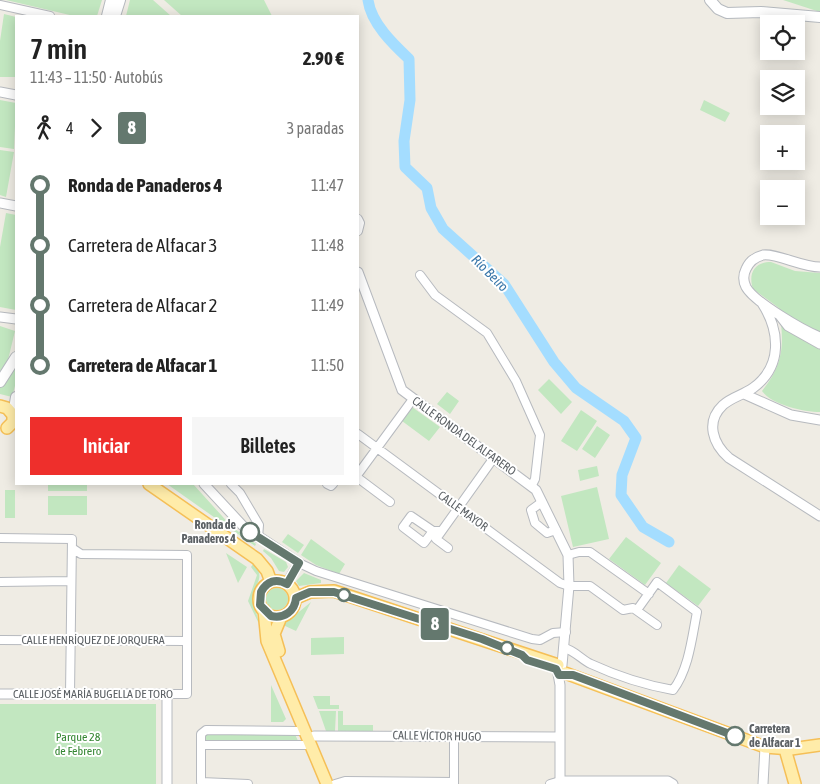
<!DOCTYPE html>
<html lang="es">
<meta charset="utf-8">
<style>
body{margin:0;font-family:"Asap Condensed",sans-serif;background:#f6f6f6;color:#222;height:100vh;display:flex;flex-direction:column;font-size:19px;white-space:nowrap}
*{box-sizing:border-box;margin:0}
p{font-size:16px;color:#767676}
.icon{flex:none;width:28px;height:28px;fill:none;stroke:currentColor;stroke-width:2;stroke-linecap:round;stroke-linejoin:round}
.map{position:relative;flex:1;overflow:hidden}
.panel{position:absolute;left:15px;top:15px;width:344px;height:470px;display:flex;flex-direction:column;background:#fff;border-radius:0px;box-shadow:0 2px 12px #0003}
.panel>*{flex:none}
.badge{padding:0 10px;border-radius:4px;font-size:18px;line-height:32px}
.buttons{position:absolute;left:760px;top:15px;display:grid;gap:10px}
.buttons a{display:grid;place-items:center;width:45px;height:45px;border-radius:0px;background:#fff;box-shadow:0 2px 12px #0003;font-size:25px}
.map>.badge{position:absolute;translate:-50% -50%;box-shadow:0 0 0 2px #fff}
.legs{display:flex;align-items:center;gap:8px;height:55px;padding:0 15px;font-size:16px}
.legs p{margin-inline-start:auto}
.head{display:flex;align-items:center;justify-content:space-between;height:85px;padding:0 15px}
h1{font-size:28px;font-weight:600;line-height:38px}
.button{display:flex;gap:10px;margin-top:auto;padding:10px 15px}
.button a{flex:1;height:58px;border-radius:0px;background:#ee2f2c;color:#fff;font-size:20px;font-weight:600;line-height:58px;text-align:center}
.button a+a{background:#f6f6f6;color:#222}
ul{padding:0 15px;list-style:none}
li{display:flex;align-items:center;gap:18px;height:60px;font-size:19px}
li i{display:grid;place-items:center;width:8px;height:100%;margin:0 6px;background:currentColor}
li i::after{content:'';width:12px;height:12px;margin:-6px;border:4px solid;border-radius:50%;background:#fff}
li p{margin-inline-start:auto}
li:first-child i{background:linear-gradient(#0000 50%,currentColor 0)}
li:last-child i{background:linear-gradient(currentColor 50%,#0000 0)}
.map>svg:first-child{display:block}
.green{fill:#c2e7c0}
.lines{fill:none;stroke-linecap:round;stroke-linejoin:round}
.river{stroke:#a4ddff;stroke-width:11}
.minor-casing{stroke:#b7babf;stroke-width:10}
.tertiary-casing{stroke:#b7babf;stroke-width:11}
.secondary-casing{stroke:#b6babf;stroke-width:12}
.primary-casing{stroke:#f5bf57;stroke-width:14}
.minor{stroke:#fff;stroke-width:8}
.tertiary{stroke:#fff;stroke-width:9}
.secondary{stroke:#fff;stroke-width:10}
.primary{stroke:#ffeca9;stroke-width:11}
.line-1-casing{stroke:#fff;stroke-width:11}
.line-1{stroke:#64786e;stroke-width:8}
.stop-1-dot{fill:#fff;stroke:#64786e;stroke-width:2.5}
.labels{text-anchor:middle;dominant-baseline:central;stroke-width:4;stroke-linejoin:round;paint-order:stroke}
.street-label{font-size:12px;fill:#5c6165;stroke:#fff}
.stop-label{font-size:12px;font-weight:bold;fill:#5c6165;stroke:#fff;text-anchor:end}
.park-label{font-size:12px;fill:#348632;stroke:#fff}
.water-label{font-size:14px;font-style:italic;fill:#3c79ab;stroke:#fff}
</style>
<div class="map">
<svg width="820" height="784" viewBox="0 0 820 784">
<rect width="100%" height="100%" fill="#efece4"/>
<!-- green -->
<path class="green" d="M6 0H102L97 16H74Z
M130 0H153L171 16H126Z
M164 0H264L272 16H182Z
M783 0H820V12Z
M4 14 16 17V77H0V41Z
M0 100 16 103 14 149 0 147Z
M704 100 730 113 725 122 700 110Z
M0 150 14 152 6 197 0 195Z
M6 213 16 215V310L0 307V247Z
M771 262 795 271 820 273V412C804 412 772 405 762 391 785 363 784 342 779 308L753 289C748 274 754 262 771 262Z
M0 326 15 331 8 360 0 371Z
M16 367V382L12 397 0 394V388Z
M549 379 572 402 561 414 538 390Z
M447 392 459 401 450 414 437 404Z
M412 407 440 427 429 441 402 421Z
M581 410 597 421 577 451 561 441Z
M597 426 610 435 595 458 582 449Z
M597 466 599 476 580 481 578 470Z
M48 484H87V491H48Z
M167 484H193L232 527 256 544 255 546Z
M597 487 609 539 573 547 561 496Z
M5 490H15V518H5Z
M48 496H87V515H48Z
M288 534 304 545 298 553 282 542Z
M626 537 661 563 645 585 609 559Z
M311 539 345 564 339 574 316 565 301 555Z
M264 549 286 562 288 567 284 572 279 571 271 558 263 551Z
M226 553 247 567 238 583Z
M253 564C268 577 252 586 253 600 254 608 258 616 259 624L248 601 257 575 251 567Z
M679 565 711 589 698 606 666 583Z
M304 573 321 580V583L299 586 296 581Z
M266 599a11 11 0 1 1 22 0a11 11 0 1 1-22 0Z
M311 602 296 631 283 625Z
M344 637V654L311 655V638Z
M271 685 286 719 283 722H271Z
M313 696H330V705H339V709H318Z
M0 704H156V784H0Z
M319 711H336L335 731H326Z
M338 711H343V725H373V732H338Z
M206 732H294L299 743H206L203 734Z"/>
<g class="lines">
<!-- river -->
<path class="river" d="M368 0C371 23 393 44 409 59L410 100 404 141 405 167 427 188 431 208 443 229 504 284 554 362 576 388 624 421 636 438 622 475 621 495 643 527 669 542"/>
<defs>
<path id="minor" d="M0 5 50 16
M358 219 360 223 358 231
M420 275 435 295 487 333 516 381 540 435 535 479 532 485
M358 434 560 583 569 586H590L623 610 633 608 657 625
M358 474 413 399
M358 478 390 502
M231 484 240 493 259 525 258 538
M327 484 331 486 333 484
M542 502 531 510 535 523 547 533 556 530
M433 531 424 543 403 527 411 516 433 531H441
M0 538 72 539 70 694
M72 548 81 554 187 555V694H167
M448 548 436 539 493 459
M568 555 579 552H590L649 594
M299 563 316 571 532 639 540 640 553 633 566 632
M0 582 70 581
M0 640 186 641
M564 648C574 650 582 660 591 664 617 676 645 685 673 690 689 669 692 637 697 612L657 582 637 610
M304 728 299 731 206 730 201 734V745H305L310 743
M201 745V782L248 784
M335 784 345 781 454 782
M454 784V736
M550 784 560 781"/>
<path id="tertiary" d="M0 92 16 95
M0 203 16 206
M820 267C802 267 776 253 763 255 755 257 749 262 746 269 743 275 743 281 746 287 754 302 804 331 820 337
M358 272 402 390 536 490 568 555 569 586 562 665
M762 303C780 331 783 366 753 388 743 395 732 397 723 405 705 422 713 444 729 458L820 516
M0 317 16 319
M781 317 788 326 820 344
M744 394 791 415 820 420
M204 484 243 526 299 563 287 583
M558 674 560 685V784
M0 694H167V784
M314 736 560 737
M560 781H668L673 784
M763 784 765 747"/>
<path id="secondary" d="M710 0 718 9 727 13 761 12 820 17
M107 16 111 0
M115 16 120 0
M0 382 16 357
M13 415 16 397"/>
<path id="primary" d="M0 406 7 408 13 415V422L7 428
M149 484 257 559 267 571 271 582
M259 599a18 18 0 1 1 36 0a18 18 0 1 1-36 0Z
M296 598 310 592 334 591 558 665
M264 610 267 641 327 784
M279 651 274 634 281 617
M565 673 765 747 791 749 820 745
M785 749 795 784"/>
</defs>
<!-- minor casing -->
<use href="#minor" class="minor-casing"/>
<!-- tertiary casing -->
<use href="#tertiary" class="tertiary-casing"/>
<!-- secondary casing -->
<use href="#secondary" class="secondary-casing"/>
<!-- primary casing -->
<use href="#primary" class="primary-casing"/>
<!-- minor -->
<use href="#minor" class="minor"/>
<!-- tertiary -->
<use href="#tertiary" class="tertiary"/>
<!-- secondary -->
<use href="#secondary" class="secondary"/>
<!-- primary -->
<use href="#primary" class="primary"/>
</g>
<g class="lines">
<defs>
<path id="line-1" d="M250 532 299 563 287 584C276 578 267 581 261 592L260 605 271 616C284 619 295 611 296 598L310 592H334L482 639 522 655 527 660 556 669 559 675H573L735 736"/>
</defs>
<!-- line-1 casing -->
<use href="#line-1" class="line-1-casing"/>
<!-- line-1 -->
<use href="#line-1" class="line-1"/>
</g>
<!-- markers -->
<g class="stop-1-dot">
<circle cx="250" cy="532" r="9"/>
<circle cx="344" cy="595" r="6"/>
<circle cx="507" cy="648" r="6"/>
<circle cx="735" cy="736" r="9"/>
</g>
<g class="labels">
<!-- street labels -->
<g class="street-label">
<text transform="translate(464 436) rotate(36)">CALLE RONDA DEL ALFARERO</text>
<text transform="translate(463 511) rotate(36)">CALLE MAYOR</text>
<text x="93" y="640">CALLE HENRÍQUEZ DE JORQUERA</text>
<text x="93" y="694">CALLE JOSÉ MARÍA BUGELLA DE TORO</text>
<text transform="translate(437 736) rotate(1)">CALLE VÍCTOR HUGO</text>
</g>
<!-- stop labels -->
<g class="stop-label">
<text x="236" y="525">Ronda de<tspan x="236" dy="14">Panaderos 4</tspan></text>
<text x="749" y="729" text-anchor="start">Carretera<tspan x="749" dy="14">de Alfacar 1</tspan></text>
</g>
<!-- park labels -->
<g class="park-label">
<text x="78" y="737">Parque 28<tspan x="78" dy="14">de Febrero</tspan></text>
</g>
<!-- water labels -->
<g class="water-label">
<text transform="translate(490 273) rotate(45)">Río Beiro</text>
</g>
</g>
</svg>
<div class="buttons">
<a><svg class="icon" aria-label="locate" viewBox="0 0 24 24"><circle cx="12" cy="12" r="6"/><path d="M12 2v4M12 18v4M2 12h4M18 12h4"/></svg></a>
<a><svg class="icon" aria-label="layers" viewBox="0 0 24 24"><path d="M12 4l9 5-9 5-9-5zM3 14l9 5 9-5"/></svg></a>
<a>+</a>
<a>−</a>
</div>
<b class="badge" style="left:435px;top:624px;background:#64786e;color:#fff">8</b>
<section class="panel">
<div class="head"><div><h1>7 min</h1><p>11:43 – 11:50 · Autobús</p></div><b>2.90 €</b></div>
<div class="legs"><svg class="icon" aria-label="walk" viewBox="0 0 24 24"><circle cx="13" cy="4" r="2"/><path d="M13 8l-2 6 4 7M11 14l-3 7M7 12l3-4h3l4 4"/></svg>4<svg class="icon" aria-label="forward" viewBox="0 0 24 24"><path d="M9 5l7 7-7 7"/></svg><b class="badge" style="background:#64786e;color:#fff">8</b><p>3 paradas</p></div>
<ul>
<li><i style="color:#64786e"></i><b>Ronda de Panaderos 4</b><p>11:47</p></li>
<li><i style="color:#64786e"></i><span>Carretera de Alfacar 3</span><p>11:48</p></li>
<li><i style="color:#64786e"></i><span>Carretera de Alfacar 2</span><p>11:49</p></li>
<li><i style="color:#64786e"></i><b>Carretera de Alfacar 1</b><p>11:50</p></li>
</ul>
<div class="button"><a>Iniciar</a><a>Billetes</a></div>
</section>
</div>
